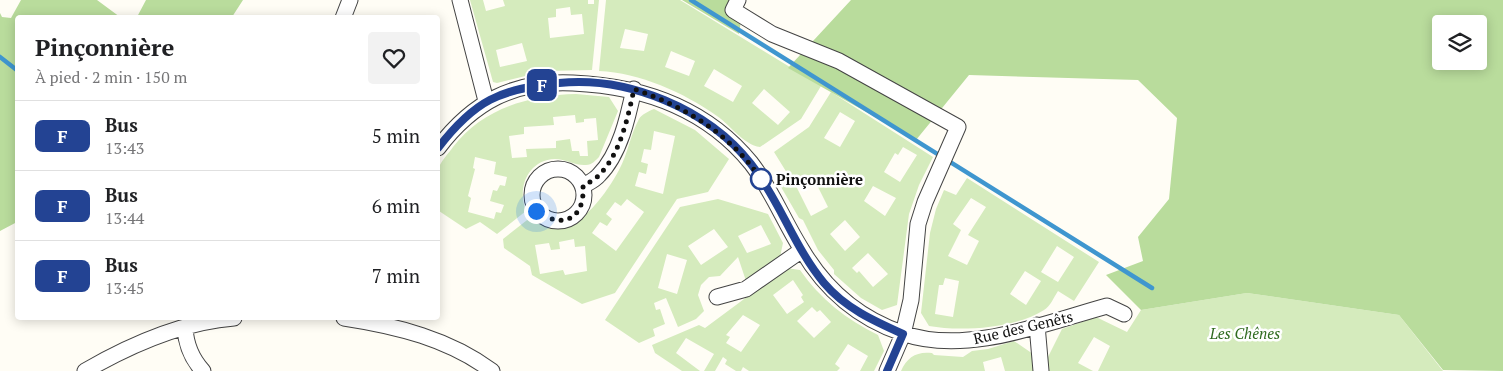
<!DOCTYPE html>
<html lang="fr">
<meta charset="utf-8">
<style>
body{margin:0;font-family:"PT Serif",serif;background:#f2f2f2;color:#202124;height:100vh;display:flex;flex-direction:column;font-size:19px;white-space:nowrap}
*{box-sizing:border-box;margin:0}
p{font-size:16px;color:#757577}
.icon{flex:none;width:28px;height:28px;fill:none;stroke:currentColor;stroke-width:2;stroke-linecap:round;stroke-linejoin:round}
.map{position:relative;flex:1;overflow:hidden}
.drawer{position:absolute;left:15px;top:15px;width:425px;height:305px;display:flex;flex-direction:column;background:#fff;border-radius:5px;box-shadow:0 2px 12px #0003}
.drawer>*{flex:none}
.badge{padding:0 10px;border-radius:8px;font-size:18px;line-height:32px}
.buttons{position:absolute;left:1432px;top:15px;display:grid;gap:10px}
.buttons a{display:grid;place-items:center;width:55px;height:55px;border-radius:5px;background:#fff;box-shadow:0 2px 12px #0003;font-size:25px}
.you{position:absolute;width:25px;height:25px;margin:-12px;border:4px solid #fff;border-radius:50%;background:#1a73e8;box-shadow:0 0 0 8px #1a73e833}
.map>.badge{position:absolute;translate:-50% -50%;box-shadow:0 0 0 2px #fff}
.round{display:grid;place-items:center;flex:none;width:52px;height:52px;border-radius:5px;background:#f2f2f2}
.head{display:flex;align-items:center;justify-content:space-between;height:85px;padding:0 20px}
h1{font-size:24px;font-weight:700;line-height:38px}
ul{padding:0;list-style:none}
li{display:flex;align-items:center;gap:15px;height:70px;padding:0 20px;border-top:1px solid #e0e0e0}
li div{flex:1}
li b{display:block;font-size:19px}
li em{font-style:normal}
li .badge{min-width:55px;font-weight:700;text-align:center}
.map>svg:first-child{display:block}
.green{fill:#d5ebbd;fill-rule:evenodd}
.forest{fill:#b9dc9c;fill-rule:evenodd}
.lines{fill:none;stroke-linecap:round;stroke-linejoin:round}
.stream{stroke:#3f96cf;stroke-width:4.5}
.minor-casing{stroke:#444;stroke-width:17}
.minor{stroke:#fff;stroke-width:15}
.line-casing{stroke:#fff;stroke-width:11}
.line{stroke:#234393;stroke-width:8}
.walk{stroke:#111;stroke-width:5;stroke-dasharray:0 9}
.stop-dot{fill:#fff;stroke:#234393;stroke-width:2.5}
.labels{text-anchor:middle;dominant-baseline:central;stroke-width:5;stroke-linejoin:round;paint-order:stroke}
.stop-label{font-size:15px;font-weight:bold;fill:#111;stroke:#fff;text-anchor:start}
.street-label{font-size:15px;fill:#111;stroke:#fff}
.park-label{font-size:15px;font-style:italic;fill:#2f6b1f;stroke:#fff}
</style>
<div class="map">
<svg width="1503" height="371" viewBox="0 0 1503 371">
<rect width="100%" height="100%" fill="#fffdf5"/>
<!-- green -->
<path class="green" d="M470 0H483L486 11 505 6 503 0H588V4H594V0H599L592 70 546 71 497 83 493 82ZM570 7 571 15 582 14 584 34 550 38 548 18 556 17V9ZM522 43 527 61 500 67 496 50Z
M606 0H680L821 86 801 119 760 147C744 145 730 125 717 116 683 92 640 73 599 71ZM625 29 648 34 644 51 620 48ZM671 51 695 61 689 76 665 67ZM714 69 742 86 733 102 704 86ZM764 89 790 112 778 125 752 103Z
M831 92 933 157 919 185 909 214 897 305 882 310 861 298 834 274V270L818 250 803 220 799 218 777 180 787 173 774 152 809 127ZM840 112 855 121 840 147 824 138ZM903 147 917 155 900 182 884 172 895 153 898 155ZM812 175 828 207 811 216 795 184ZM873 186 896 198 885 216 864 201ZM845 220 860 237 845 251 830 234ZM868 253 888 274 873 287 859 271 857 273 852 268Z
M576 94 609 97 618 111 599 157C596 160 592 165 586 165 576 166 566 159 555 159 527 160 517 189 526 211L497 234 480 222 466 229 439 211C439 198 434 183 438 170 440 162 448 154 453 147 482 109 529 95 576 94ZM575 115 576 123 584 122V119L596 118 598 140 587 141 588 156H580L579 151H572L570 139 556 141V148L526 149 527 157 512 158 509 136 524 134V127L554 125 553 117ZM475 157 496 162 494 174 507 177 505 186 500 185 497 191 493 190 490 201 504 205 501 213 496 212 494 219 468 212 471 198 468 196 475 169 473 168Z
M654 109 695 130 729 159 708 192 677 199 615 293 582 304 532 275 530 266 504 248 503 239 531 217C565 253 604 198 619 170 628 154 630 135 639 119 641 115 649 111 654 109ZM654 131 675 136 663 194 635 186 639 172 646 174 648 164 641 162 644 149 651 150ZM627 199 644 212 616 251 592 233 600 222 607 226 612 219 606 214 615 202 621 206ZM574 239 575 247 585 246 587 271 565 275 563 270 540 274 535 245 549 243 551 250 560 249 559 242Z
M967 178 1099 262 1074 301 1058 291C1054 297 1050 307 1044 310 1016 328 962 332 929 326L921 313 930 233 936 209 944 190 956 195ZM971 198 986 207 968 235 979 241 967 265 948 256 961 230 953 224ZM1057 246 1074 257 1058 282 1041 272ZM1025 271 1041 281 1026 305 1010 294ZM945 278 959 281 953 317 935 314 939 285H943Z
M718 199 768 214 783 243 780 257 746 281 738 257 720 276 709 277 701 285 698 295 704 311 696 319 678 327 666 298 654 303 656 310 660 309 665 324 653 329 655 336 639 343 605 320 680 207ZM761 225 771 244 747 253 738 236ZM714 229 728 247 701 265 688 246ZM667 254 687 260 677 294 658 288Z
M786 268 800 270C820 299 847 320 878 335L884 351 874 371H856H860L868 356 848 344 835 364 840 368 837 371H749L743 367 741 371H736L725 364 727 360 723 357 715 371H704L714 354 686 338 676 353 700 371H682L655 353 652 345 699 325 705 328ZM793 280 803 295 801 297 804 302 787 314 773 295ZM812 307 817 312 820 310 831 322 814 338 797 321ZM743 315 760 325 741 352 726 343 730 337 726 335Z
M1247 293 1399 315 1443 371H1098L1110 346 1094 337 1078 363 1093 371H1048V357L1062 329 1096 317 1127 332 1141 310Z
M1014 341 1033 354 1034 371H1005L1001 357 983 362 985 371H901C907 357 917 351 932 353L934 355 963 357 972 351 988 349Z"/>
<!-- forest -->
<path class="forest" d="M21 0H97L120 17 18 18 17 222 0 231V13L2 17 11 18Z
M146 0H243L232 17H137Z
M682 0H744L739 34Z
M851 0H1503V371L1443 370 1399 315 1247 293 1141 310 1106 275 1143 261 1138 237 1169 199 1177 118 1138 80 969 75 916 140 788 68ZM1441 24H1479V61H1441Z"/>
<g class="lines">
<!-- stream -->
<path class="stream" d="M691 0 1152 288
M0 57 18 71"/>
<defs>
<path id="minor" d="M460 0 486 101
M738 0 733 10 772 34 839 61 958 127 925 202 918 224 911 300 903 334 887 371
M343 18 350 0
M438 148C473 102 514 80 573 83 642 86 706 108 751 163 772 190 784 222 802 250 825 289 858 318 902 333 966 356 1045 323 1107 306L1124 314
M532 195a26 26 0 1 1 52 0a26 26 0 1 1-52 0Z
M583 186C588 183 595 180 599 175 620 154 628 117 634 89
M717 297 746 289 802 250
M344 318C397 326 449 339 492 371
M1037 325 1041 371
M185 328C186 345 191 358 203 371
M85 371C130 345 182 322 234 318"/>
</defs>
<!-- minor casing -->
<use href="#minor" class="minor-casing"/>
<!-- minor -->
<use href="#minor" class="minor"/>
</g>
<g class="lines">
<defs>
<path id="line" d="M438 148C475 100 500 89 559 83 628 76 708 109 751 164 780 201 794 247 824 283 845 308 874 321 903 334L887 371"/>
</defs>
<!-- line casing -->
<use href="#line" class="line-casing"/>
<!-- line -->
<use href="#line" class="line"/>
<!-- walk -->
<path class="walk" d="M536 211C563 230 585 219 583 186 588 183 595 180 599 175 620 155 628 117 634 89 686 107 730 134 761 179"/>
</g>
<!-- markers -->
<circle class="stop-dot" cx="761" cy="179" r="10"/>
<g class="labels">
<!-- stop labels -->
<g class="stop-label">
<text x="776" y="179">Pinçonnière</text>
</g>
<!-- street labels -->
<g class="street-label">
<text transform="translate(1023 327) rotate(-13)">Rue des Genêts</text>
</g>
<!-- park labels -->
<g class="park-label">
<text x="1245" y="333">Les Chênes</text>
</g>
</g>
</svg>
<div class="buttons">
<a><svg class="icon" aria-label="layers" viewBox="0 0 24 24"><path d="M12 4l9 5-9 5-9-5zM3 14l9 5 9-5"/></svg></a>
</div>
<div class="you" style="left:536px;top:211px"></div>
<b class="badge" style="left:542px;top:85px;background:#234393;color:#fff">F</b>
<section class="drawer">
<div class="head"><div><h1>Pinçonnière</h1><p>À pied · 2 min · 150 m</p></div><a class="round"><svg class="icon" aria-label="heart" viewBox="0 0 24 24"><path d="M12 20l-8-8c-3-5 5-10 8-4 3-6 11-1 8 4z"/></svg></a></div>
<ul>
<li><span class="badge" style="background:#234393;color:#fff">F</span><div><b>Bus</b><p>13:43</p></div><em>5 min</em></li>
<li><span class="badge" style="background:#234393;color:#fff">F</span><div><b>Bus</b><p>13:44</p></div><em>6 min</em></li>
<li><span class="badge" style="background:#234393;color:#fff">F</span><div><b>Bus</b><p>13:45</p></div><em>7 min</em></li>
</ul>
</section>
</div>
